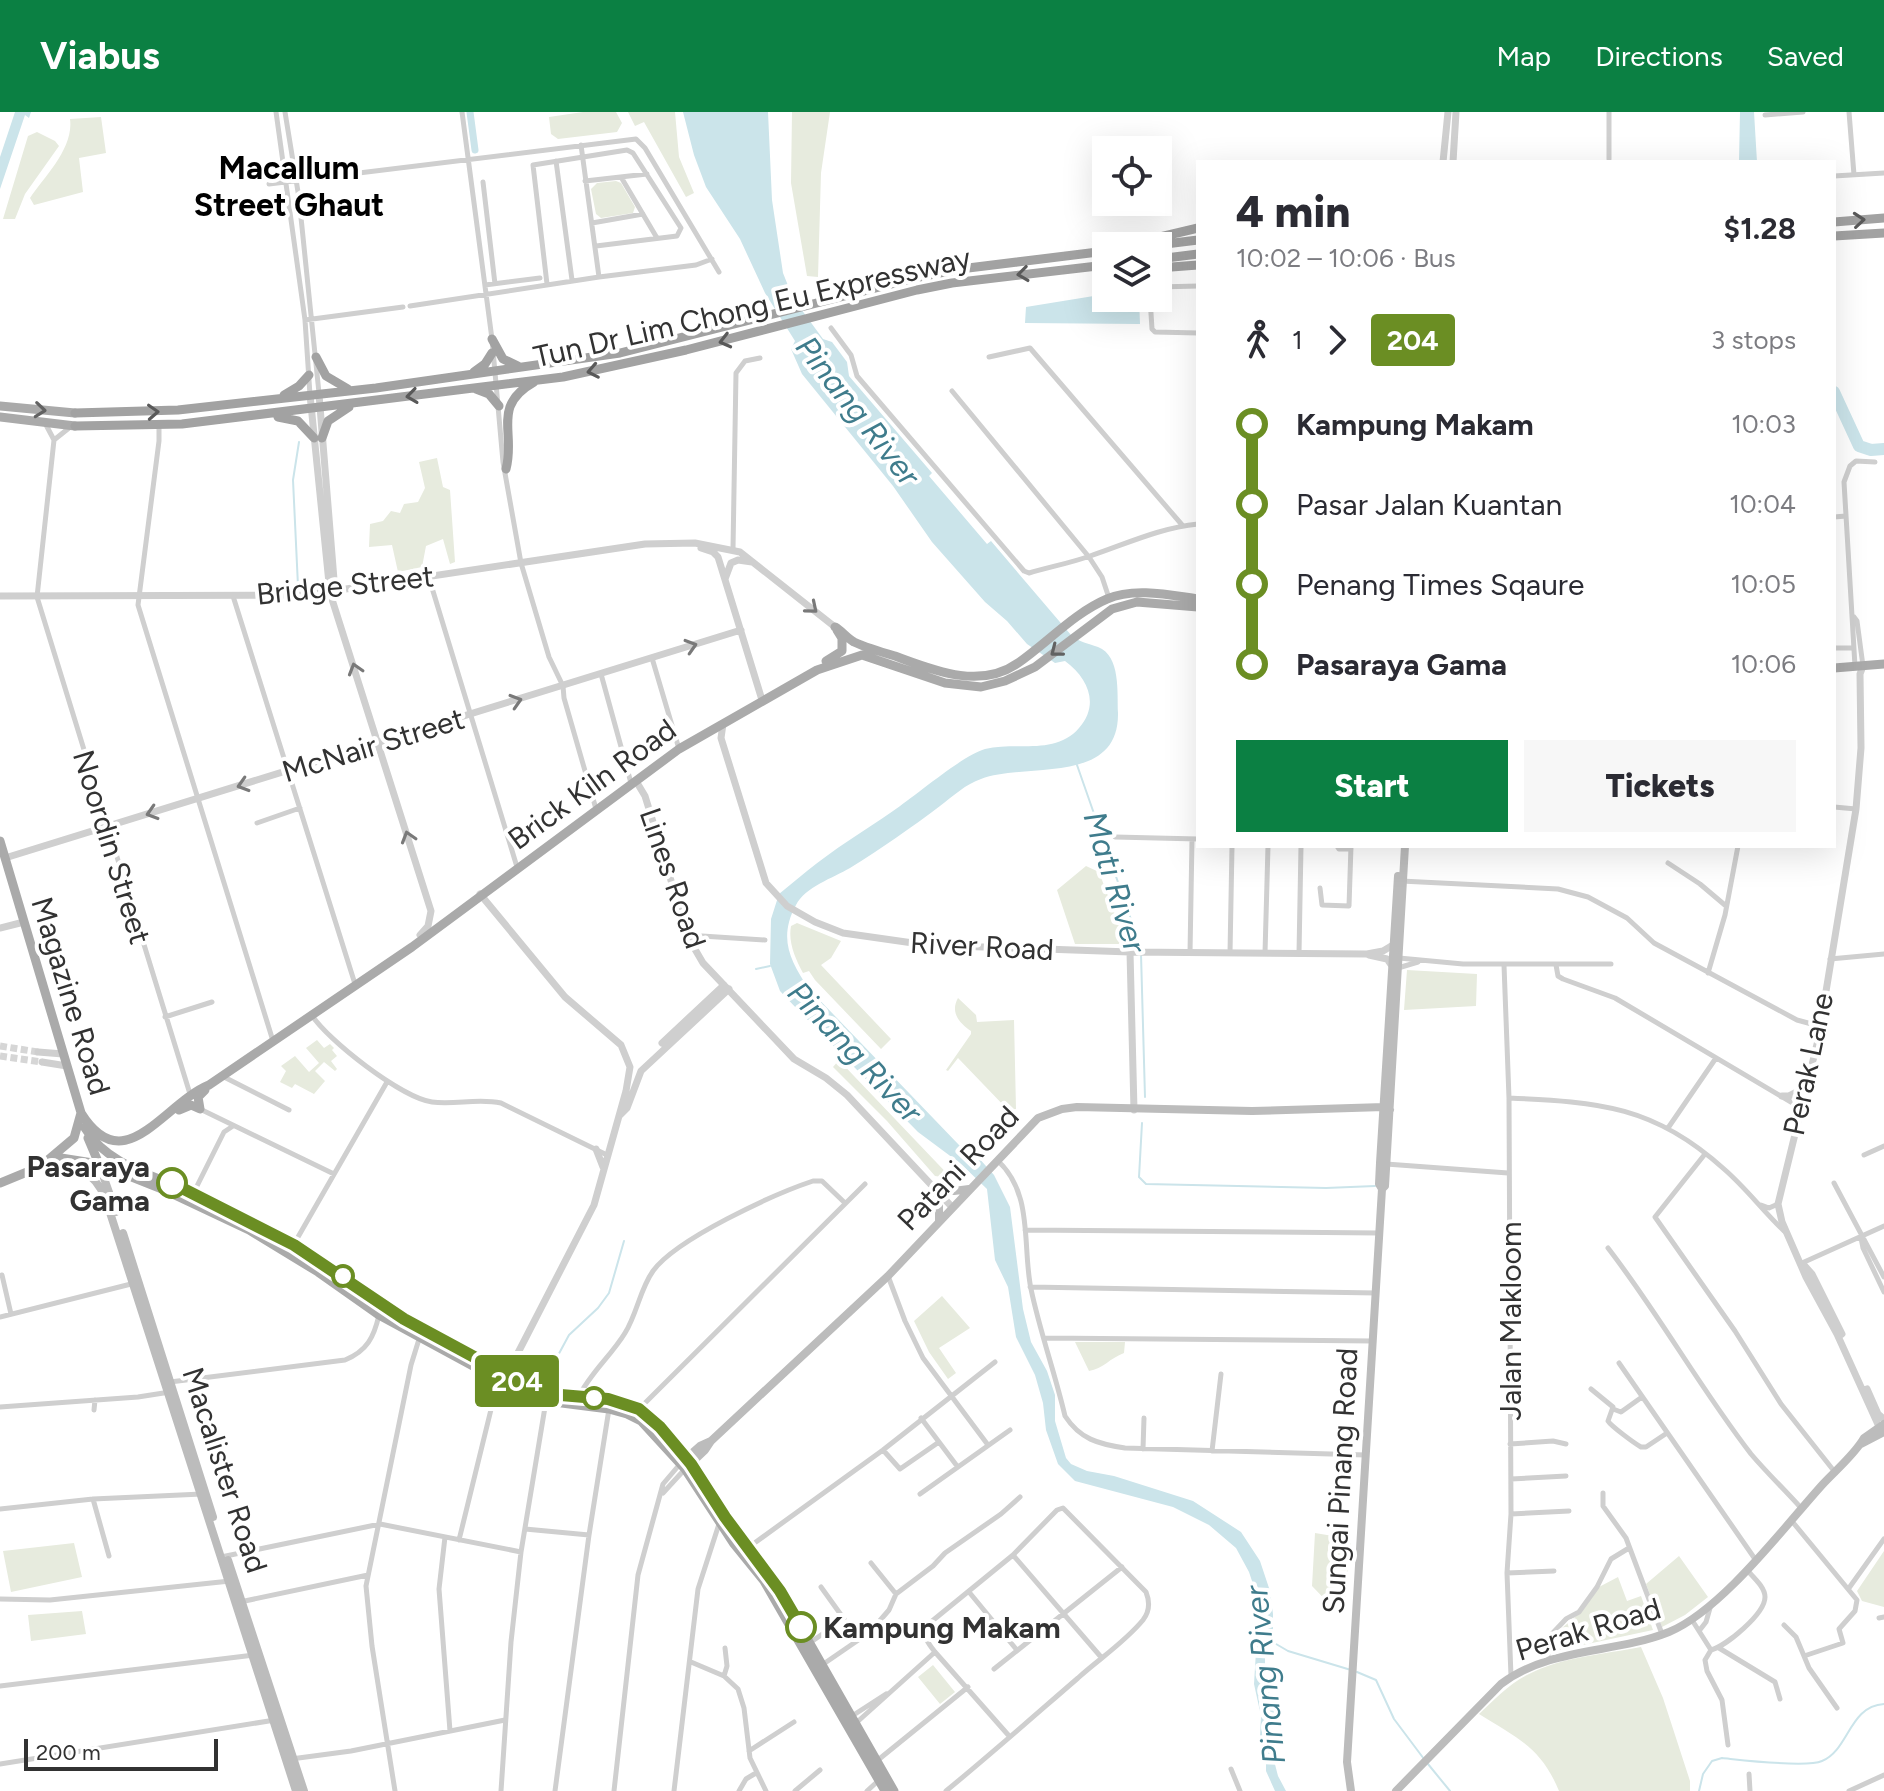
<!DOCTYPE html>
<meta charset="utf-8">
<style>
body{margin:0;font-family:Figtree,sans-serif;background:#f7f7f7;color:#2b2b33;height:100vh;display:flex;flex-direction:column;font-size:30px;white-space:nowrap}
*{box-sizing:border-box;margin:0}
p{font-size:26px;color:#7c7c81}
.icon{flex:none;width:44px;height:44px;fill:none;stroke:currentColor;stroke-width:2;stroke-linecap:round;stroke-linejoin:round}
.map{position:relative;flex:1;overflow:hidden}
.side{position:absolute;left:1196px;top:48px;width:640px;height:688px;display:flex;flex-direction:column;background:#fff;border-radius:0px;box-shadow:0 8px 32px #0002}
.side>*{flex:none}
.badge{padding:0 16px;border-radius:6px;font-size:28px;line-height:52px}
.tools{position:absolute;left:1092px;top:24px;display:grid;gap:16px}
.tools a{display:grid;place-items:center;width:80px;height:80px;border-radius:0px;background:#fff;box-shadow:0 8px 32px #0002;font-size:40px}
.scale{position:absolute;left:24px;bottom:20px;width:194px;box-sizing:border-box;padding-left:8px;border:4px solid #323232;border-top:0;font-size:22px;line-height:28px;white-space:nowrap;color:#323232;-webkit-text-stroke:6px #fff;paint-order:stroke}
.map>.badge{position:absolute;translate:-50% -50%;box-shadow:0 0 0 4px #fff}
.legs{display:flex;align-items:center;gap:12px;height:88px;padding:0 40px;font-size:26px}
.legs p{margin-inline-start:auto}
.summary{display:flex;align-items:center;justify-content:space-between;height:136px;padding:0 40px}
h1{font-size:44px;font-weight:800;line-height:60px}
.primary-button{display:flex;gap:16px;margin-top:auto;padding:16px 40px}
.primary-button a{flex:1;height:92px;border-radius:0px;background:#0b8043;color:#fff;font-size:32px;font-weight:800;line-height:92px;text-align:center}
.primary-button a+a{background:#f7f7f7;color:#2b2b33}
ul{padding:0 40px;list-style:none}
li{display:flex;align-items:center;gap:28px;height:80px;font-size:30px}
li i{display:grid;place-items:center;width:12px;height:100%;margin:0 10px;background:currentColor}
li i::after{content:'';width:20px;height:20px;margin:-10px;border:6px solid;border-radius:50%;background:#fff}
li p{margin-inline-start:auto}
li:first-child i{background:linear-gradient(#0000 50%,currentColor 0)}
li:last-child i{background:linear-gradient(currentColor 50%,#0000 0)}
header{display:flex;align-items:center;gap:48px;box-sizing:border-box;height:112px;padding:0 40px;background:#0b8043;color:#fff}
header strong{font-size:38px}
nav{display:flex;gap:44px;margin-inline-start:auto;font-size:28px}
.map>svg:first-child{display:block}
.green{fill:#e7ebde}
.water{fill:#cbe4ea}
.lines{fill:none;stroke-linecap:round;stroke-linejoin:round}
.stream{stroke:#cbe4ea;stroke-width:2}
.canal{stroke:#cbe4ea;stroke-width:7}
.river{stroke:#cbe4ea;stroke-width:12}
.tertiary-tunnel{stroke:#d6d6d6;stroke-width:7;stroke-dasharray:7 3.5;stroke-linecap:butt}
.minor{stroke:#cfcfcf;stroke-width:5}
.tertiary{stroke:#cfcfcf;stroke-width:7}
.secondary{stroke:#bcbcbc;stroke-width:8}
.primary{stroke:#aaa;stroke-width:9}
.trunk{stroke:#a2a2a2;stroke-width:9}
.oneway{stroke:#595959}
.oneway2{stroke:#626262}
.oneway3{stroke:#797979}
.line-1-casing{stroke:#fff;stroke-width:18}
.line-1{stroke:#6b8e23;stroke-width:12}
.stop-1-dot{fill:#fff;stroke:#6b8e23;stroke-width:4}
.labels{text-anchor:middle;dominant-baseline:central;stroke-width:8;stroke-linejoin:round;paint-order:stroke}
.street-label{font-size:30px;fill:#323232;stroke:#fff}
.stop-label{font-size:30px;font-weight:bold;fill:#323232;stroke:#fff;text-anchor:end}
.neighbourhood-label{font-size:32px;font-weight:bold;fill:#000;stroke:#fff}
.water-label{font-size:32px;font-style:italic;fill:#3f7c8c;stroke:#fff}
</style>
<header>
<strong>Viabus</strong>
<nav><a>Map</a><a>Directions</a><a>Saved</a></nav>
</header>
<div class="map">
<svg width="1884" height="1679" viewBox="0 0 1884 1679">
<rect width="100%" height="100%" fill="#fff"/>
<!-- green -->
<path class="green" d="M583 0H616L622 11 617 20 558 27 551 22 549 5Z
M628 0H675L679 45 694 81 686 85 644 10 635 14Z
M792 0H830L821 61 818 165 807 164 791 71Z
M101 5 106 41 79 46 83 80 34 93 30 86C45 64 74 36 70 7Z
M37 20 55 29 59 34 25 82 15 107H3L28 24Z
M616 69 621 71 635 95 633 101 601 106 596 102 591 77 597 71Z
M437 346 443 375 450 378 455 450 450 452 443 427 426 434 422 455 398 460 392 433 369 435 370 412 383 409 391 399 400 401 404 392 418 390 425 376 419 350Z
M1086 754 1099 760 1126 832H1075L1057 778Z
M797 811 841 829 831 846 821 853 891 927 881 937 815 868 809 859 803 861C795 846 788 830 791 814Z
M1407 858 1477 862 1476 894 1404 898Z
M958 886 976 903 977 910 1014 908 1016 997 1008 998 958 946 948 959 946 958 971 922V919C959 911 950 900 958 886Z
M317 928 324 936 330 932 334 936 332 938 337 944 331 949 337 957 335 959 324 950 315 959 325 969 314 982 295 972 292 976 280 970 286 959 281 954 295 944 309 960 319 951 306 936Z
M839 948 854 964 957 1072 945 1071 942 1065 935 1064 887 1009 833 955Z
M942 1184 970 1216 939 1236 956 1261 948 1267 929 1240 914 1209Z
M1075 1230H1125L1124 1241C1110 1246 1103 1257 1089 1259Z
M1315 1421 1351 1427 1344 1502 1338 1501 1312 1474Z
M74 1431 82 1465 11 1480 3 1439Z
M1884 1439V1495L1862 1489 1857 1479Z
M1679 1444 1708 1485 1685 1503 1662 1515 1646 1472Z
M1618 1465 1627 1489 1641 1484 1653 1518 1550 1540V1526L1580 1501 1599 1475Z
M82 1499 86 1522 31 1529 28 1503Z
M1641 1535 1663 1586 1690 1669V1679H1559C1541 1635 1517 1626 1479 1602 1494 1588 1510 1571 1529 1562 1562 1545 1605 1542 1641 1535Z
M933 1553 955 1580 940 1592 918 1565Z"/>
<!-- water -->
<path class="water" d="M15 0H31L29 6 25 3 0 77V45Z
M683 0H768L772 88 783 161 793 186 823 227 832 230 847 250 849 264 932 361 929 364 987 432 991 429 1071 523C1081 531 1087 531 1098 535 1121 544 1117 581 1118 601 1119 674 1026 650 981 667 966 672 953 684 940 694 912 715 881 737 850 756 833 766 805 775 796 793 778 826 790 849 809 877L959 1033 977 1044 994 1063 1010 1095 1023 1197 1031 1230 1047 1259 1055 1283V1309L1066 1346 1071 1352 1087 1359 1114 1364 1193 1389 1241 1420 1260 1449 1270 1479 1273 1502V1523L1265 1544V1567L1275 1598 1270 1633 1278 1664 1286 1679H1275L1266 1659V1642L1260 1625 1261 1604 1254 1572 1259 1490 1249 1460 1236 1436 1209 1413 1173 1395 1075 1369 1058 1352 1046 1318 1043 1291 1035 1263 1016 1225 1008 1175 995 1148 987 1077 961 1052 918 1020 797 897 780 879 770 852 771 807 779 782 807 759C834 737 864 719 893 699 914 685 963 643 985 637 1016 629 1055 644 1079 616 1100 592 1088 566 1065 549L1055 551 1027 532 1007 509 985 490 932 430 893 374 802 262 791 237 795 229 765 181 740 127 706 75 694 43Z
M1740 0H1754L1757 50H1739Z
M1106 182V186H1139L1140 212 1025 211 1026 195Z"/>
<g class="lines">
<!-- stream -->
<path class="stream" d="M298 474 293 368 299 330
M1077 653 1141 836
M1141 842 1145 985
M756 857 770 854
M1142 1011 1139 1065 1146 1072 1326 1076 1375 1074
M542 1273 569 1223 598 1196 609 1181 624 1129
M1271 1529 1288 1539 1351 1558
M1357 1560 1376 1568 1394 1607 1424 1647
M1428 1652 1450 1679
M1699 1679 1703 1662 1712 1649 1722 1646C1742 1648 1806 1656 1822 1649 1849 1638 1849 1594 1884 1592"/>
<!-- canal -->
<path class="canal" d="M470 0 475 38"/>
<!-- river -->
<path class="river" d="M1834 280 1859 334 1871 338 1884 337"/>
<!-- tertiary-tunnel -->
<path class="tertiary-tunnel" d="M0 934 38 940
M0 944 42 950"/>
<!-- minor -->
<path class="minor" d="M276 0 305 208 310 283
M285 0 299 86 319 281
M462 0 492 227 503 350 521 451 549 545 563 574 564 586 596 697
M1849 0 1854 63
M1765 3 1803 0
M581 33 599 165
M1609 47V0
M556 49 572 168
M1834 64 1884 61
M621 65 657 126
M585 69 647 62
M483 70 495 172
M269 72 636 27 645 36 719 160
M592 111 643 102
M547 172 533 53 627 38 633 41 681 116 677 124 596 134
M485 173 540 166
M1158 175 1198 174
M1150 186 1152 217 1155 220 1198 221
M410 194 599 165 696 153 712 147
M305 208 403 195
M831 216 851 243 857 264 1024 459 1029 461C1049 455 1071 451 1090 444 1126 432 1159 416 1198 412
M989 245 1030 236 1183 414
M952 279 1089 445 1102 465 1109 486
M45 311 54 328 37 485 190 982
M159 314V329L138 493 273 929
M54 328 69 316
M1834 405 1846 404
M733 437 736 261 745 249 760 246
M429 466 517 755
M233 484 355 872
M1854 505 1857 509 1863 554
M1834 536H1853
M652 546 679 637
M1855 554 1844 370 1850 354 1856 349 1875 350
M601 562 631 671
M1834 695 1856 697
M257 711 300 696
M1115 725 1198 727
M1337 734 1339 737H1351
M1668 751 1700 772 1726 794
M1401 769 1558 777 1588 785 1627 806 1654 831 1797 908 1819 914
M1320 776 1322 793 1349 794 1351 734
M689 827 702 824 765 828
M1190 841 1192 727
M1230 841 1232 734
M1265 841 1268 734
M1299 841 1301 734
M1399 846 1463 852H1611
M1830 847 1884 842
M1504 853 1509 986 1511 1402 1507 1461 1511 1564
M1556 853 1558 864 1563 867 1615 886 1801 996
M1398 856 1418 850
M1708 861 1725 803 1738 734
M311 902C327 928 402 986 432 990 455 993 478 986 501 991L607 1043
M165 905 212 890
M222 964 289 998
M1509 986C1600 990 1654 994 1724 1057 1746 1076 1763 1099 1784 1119
M200 997 334 1062
M1668 1016 1716 946
M1705 1042 1655 1105 1735 1219 1781 1292 1834 1359
M1864 1043 1884 1034
M997 1048C1034 1081 1022 1134 1031 1177 1040 1220 1055 1261 1065 1304 1080 1327 1098 1332 1125 1336L1366 1343
M1386 1052 1508 1061
M1834 1071 1884 1165
M194 1080 224 1020 233 1014
M1761 1093 1769 1096 1778 1092
M1025 1118 1378 1121
M1861 1126 1863 1136 1884 1180
M294 1132 387 970
M1608 1136C1659 1202 1700 1276 1751 1342 1767 1361 1785 1378 1801 1396
M1802 1151 1884 1114
M2 1163 11 1202
M888 1164 905 1209 923 1246 988 1333
M1030 1175 1376 1181
M0 1205 135 1171
M1044 1226 1373 1229
M1619 1251 1755 1447
M170 1270 345 1248C367 1239 374 1225 379 1203
M1591 1277 1613 1295 1608 1309C1611 1314 1634 1331 1641 1335H1646L1667 1321
M578 1286C590 1261 611 1244 625 1221 637 1202 640 1177 653 1159 676 1127 774 1082 813 1069H822L845 1091
M0 1295 138 1285 170 1280
M639 1297 865 1072
M1613 1297 1621 1300 1642 1285
M94 1298 95 1288
M921 1306 957 1354
M1510 1332 1553 1329 1566 1332
M1143 1337 1144 1306
M883 1338 900 1357 939 1330
M1212 1339 1221 1262
M1511 1367 1566 1364
M663 1381 685 1357
M1603 1381V1394L1626 1426 1662 1522
M920 1382 1010 1318
M93 1387 109 1444
M0 1397 93 1387 202 1382
M1511 1402 1569 1399
M1791 1408 1857 1488 1855 1499 1839 1517 1843 1531 1804 1544 1809 1556 1837 1596
M525 1417 589 1423
M445 1425 439 1477 450 1619
M459 1428 498 1269
M749 1435 883 1338 995 1250
M1013 1443 1101 1545
M221 1445 380 1412 521 1440
M871 1451 896 1482
M1507 1461 1554 1459
M1849 1476 1884 1427
M969 1480 1016 1537
M0 1487 50 1488 230 1469
M240 1490 368 1463
M1879 1506 1884 1505
M1692 1508 1711 1538 1705 1548 1707 1559 1722 1588 1728 1633
M1784 1513 1796 1525 1804 1544
M1699 1519 1706 1510 1710 1496
M811 1530 844 1507 821 1475
M1719 1536 1775 1570 1780 1587
M1711 1538C1726 1534 1765 1502 1765 1485 1765 1475 1753 1465 1747 1458
M1548 1547V1526L1566 1507 1579 1500 1597 1475 1611 1447 1629 1436
M691 1550 724 1564 738 1577 744 1596 750 1646 766 1679
M822 1553 870 1520 889 1498 896 1482 933 1454 945 1441 1001 1402 1020 1385
M994 1557 1122 1455
M724 1564 727 1554 725 1536
M0 1574 254 1543
M852 1604 886 1582
M856 1611 935 1540
M749 1639 794 1610
M291 1647 351 1639 505 1608
M878 1648 968 1575
M0 1652 275 1608
M1231 1657 1240 1679
M1749 1662 1750 1679
M395 1679 372 1534 366 1474 411 1253 420 1224
M501 1679 511 1530 521 1440 546 1289
M555 1679 589 1423 609 1297
M614 1679 638 1463 663 1372 680 1352
M674 1679 698 1477 719 1412
M739 1679 746 1667 756 1661
M795 1679 820 1658
M867 1679 878 1669
M946 1679C991 1642 1034 1604 1078 1566 1099 1547 1125 1530 1143 1508 1150 1499 1150 1490 1146 1480L1063 1396 1057 1398 1013 1443 926 1514C923 1525 928 1531 935 1540L1010 1625
M1849 1679 1884 1663"/>
<!-- tertiary -->
<path class="tertiary" d="M1443 50 1448 0
M1453 50 1456 0
M319 282 335 480
M310 283 330 481 431 799 428 814 420 823
M701 436 713 440 718 445 762 588
M725 467 731 451 738 448 752 450
M0 484 306 483 645 432 695 431 740 440 835 515
M1863 554 1860 562 1861 636 1856 697 1818 928 1778 1092 1782 1110 1806 1165 1837 1222 1881 1319
M723 612 721 626 766 771 787 794 815 810 843 821 927 833 1130 840 1367 842 1383 839 1393 833
M636 669 645 684 689 827 703 851 794 947 826 966 847 983 952 1095
M5 746 741 518
M480 782 565 885 621 933 630 955 626 979 594 1093 504 1268
M0 816 24 810
M1130 840 1134 998
M1369 843 1387 847 1392 854
M662 931 724 873
M38 940 63 942
M42 950 67 954
M1782 984H1789L1807 975
M620 1003 627 996 641 959 729 877
M596 1037 603 1055
M1804 1153 1812 1162 1842 1222
M1867 1277 1878 1302 1884 1307"/>
<!-- secondary -->
<path class="secondary" d="M49 1052C77 1052 93 1059 105 1085L296 1679
M99 1052 116 1100
M935 1076 939 1094V1109
M935 1076 954 1079 969 1077
M1382 1077 1379 1072 1380 1051 1398 764
M123 1121 213 1405
M1861 1332 1884 1320
M684 1348 700 1334 711 1329
M685 1357 705 1338 711 1329 888 1164 1038 1006 1062 997 1077 995 1252 999 1384 995 1390 998
M228 1448 304 1679
M1351 1679 1347 1650 1382 1077 1385 1074 1405 734
M1396 1679 1501 1572C1550 1535 1614 1542 1669 1520 1722 1498 1784 1415 1823 1372 1836 1358 1855 1342 1864 1326L1884 1312"/>
<!-- primary -->
<path class="primary" d="M0 294 75 301
M0 305 75 314
M835 515C842 519 847 526 854 530 867 536 881 540 895 544 933 558 980 578 1018 551 1047 531 1074 501 1107 487 1134 475 1170 483 1198 487
M826 549 842 539V526L837 518
M1834 556 1884 552
M0 729 82 1004
M179 998 191 993 200 997 198 985 205 978
M81 1001C124 1070 163 992 209 973L412 835 679 637 817 558 862 543 945 571 981 575 1005 569 1035 555 1112 497 1137 490 1198 495
M85 1016C109 1057 164 1065 204 1086 243 1106 284 1126 322 1149 342 1162 361 1178 381 1192 427 1223 479 1253 530 1275 566 1291 614 1277 647 1303L686 1346 725 1405 780 1479 894 1679
M88 1026 99 1052
M48 1048 74 1026 81 1001
M0 1071 61 1046 99 1052 162 1077 249 1118 318 1160 379 1203 517 1278 546 1289 609 1297 627 1302 641 1309 685 1357 734 1432 764 1469 885 1679
M488 1251 498 1252 514 1247 518 1269"/>
<!-- trunk -->
<path class="trunk" d="M1834 110 1884 106
M1834 124 1884 121
M1122 134 1198 116
M1149 134 1198 128
M1158 147 1198 142
M1158 156 1198 153
M492 227 503 247 518 254
M316 245 326 264 348 277
M474 260 485 252 492 241
M476 277 489 282 499 294
M284 283 299 274 309 263
M75 301 178 298 376 276 620 241 919 165 960 157 1106 139
M278 305 298 309 314 326
M75 314 182 312 563 265 686 238 917 178 952 171 1106 153
M322 326 328 309 349 295
M506 357C516 321 491 294 534 270"/>
</g>
<!-- one-way arrows -->
<defs><path id="oneway-chevron" d="M-2-3.5L2.5 0L-2 3.5" fill="none" stroke-width="1.6" stroke-linecap="round" stroke-linejoin="round" transform="scale(2)"/></defs>
<g class="oneway">
<use href="#oneway-chevron" transform="translate(1859 108) rotate(-5)"/>
<use href="#oneway-chevron" transform="translate(1023 162) rotate(173)"/>
<use href="#oneway-chevron" transform="translate(725 229) rotate(166)"/>
<use href="#oneway-chevron" transform="translate(593 259) rotate(169)"/>
<use href="#oneway-chevron" transform="translate(412 284) rotate(172)"/>
<use href="#oneway-chevron" transform="translate(153 300) rotate(-3)"/>
</g>
<g class="oneway2">
<use href="#oneway-chevron" transform="translate(40 298) rotate(6)"/>
<use href="#oneway-chevron" transform="translate(1056 539) rotate(142)"/>
</g>
<g class="oneway3">
<use href="#oneway-chevron" transform="translate(812 496) rotate(40)"/>
<use href="#oneway-chevron" transform="translate(691 534) rotate(-17)"/>
<use href="#oneway-chevron" transform="translate(355 557) rotate(-107)"/>
<use href="#oneway-chevron" transform="translate(516 589) rotate(-17)"/>
<use href="#oneway-chevron" transform="translate(243 673) rotate(163)"/>
<use href="#oneway-chevron" transform="translate(152 701) rotate(163)"/>
<use href="#oneway-chevron" transform="translate(408 725) rotate(-107)"/>
</g>
<g class="lines">
<defs>
<path id="line-1" d="M172 1071 294 1133 404 1207 526 1273 549 1282 608 1287 639 1297 660 1315 691 1352 725 1405 780 1479 801 1515"/>
</defs>
<!-- line-1 casing -->
<use href="#line-1" class="line-1-casing"/>
<!-- line-1 -->
<use href="#line-1" class="line-1"/>
</g>
<!-- markers -->
<g class="stop-1-dot">
<circle cx="172" cy="1071" r="14"/>
<circle cx="343" cy="1164" r="10"/>
<circle cx="594" cy="1286" r="10"/>
<circle cx="801" cy="1515" r="14"/>
</g>
<g class="labels">
<!-- street labels -->
<g class="street-label">
<text transform="translate(752 195) rotate(-13)">Tun Dr Lim Chong Eu Expressway</text>
<text transform="translate(345 473) rotate(-6)">Bridge Street</text>
<text transform="translate(373 633) rotate(-17)">McNair Street</text>
<text transform="translate(592 672) rotate(-36)">Brick Kiln Road</text>
<text transform="translate(112 735) rotate(73)">Noordin Street</text>
<text transform="translate(673 766) rotate(71)">Lines Road</text>
<text transform="translate(982 834) rotate(3)">River Road</text>
<text transform="translate(71 884) rotate(73)">Magazine Road</text>
<text transform="translate(1808 952) rotate(-78)">Perak Lane</text>
<text transform="translate(958 1056) rotate(-46)">Patani Road</text>
<text transform="translate(1510 1209) rotate(-90)">Jalan Makloom</text>
<text transform="translate(225 1358) rotate(72)">Macalister Road</text>
<text transform="translate(1340 1369) rotate(-87)">Sungai Pinang Road</text>
<text transform="translate(1588 1517) rotate(-17)">Perak Road</text>
</g>
<!-- stop labels -->
<g class="stop-label">
<text x="150" y="1054">Pasaraya<tspan x="150" dy="34">Gama</tspan></text>
<text x="823" y="1515" text-anchor="start">Kampung Makam</text>
</g>
<!-- neighbourhood labels -->
<g class="neighbourhood-label">
<text x="289" y="56">Macallum<tspan x="289" dy="37">Street Ghaut</tspan></text>
</g>
<!-- water labels -->
<g class="water-label">
<text transform="translate(858 299) rotate(52)">Pinang River</text>
<text transform="translate(1115 770) rotate(73)">Mati River</text>
<text transform="translate(855 940) rotate(47)">Pinang River</text>
<text transform="translate(1265 1563) rotate(-96)">Pinang River</text>
</g>
</g>
</svg>
<div class="tools">
<a><svg class="icon" aria-label="locate" viewBox="0 0 24 24"><circle cx="12" cy="12" r="6"/><path d="M12 2v4M12 18v4M2 12h4M18 12h4"/></svg></a>
<a><svg class="icon" aria-label="layers" viewBox="0 0 24 24"><path d="M12 4l9 5-9 5-9-5zM3 14l9 5 9-5"/></svg></a>
</div>
<div class="scale">200 m</div>
<b class="badge" style="left:517px;top:1269px;background:#6b8e23;color:#fff">204</b>
<section class="side">
<div class="summary"><div><h1>4 min</h1><p>10:02 – 10:06 · Bus</p></div><b>$1.28</b></div>
<div class="legs"><svg class="icon" aria-label="walk" viewBox="0 0 24 24"><circle cx="13" cy="4" r="2"/><path d="M13 8l-2 6 4 7M11 14l-3 7M7 12l3-4h3l4 4"/></svg>1<svg class="icon" aria-label="forward" viewBox="0 0 24 24"><path d="M9 5l7 7-7 7"/></svg><b class="badge" style="background:#6b8e23;color:#fff">204</b><p>3 stops</p></div>
<ul>
<li><i style="color:#6b8e23"></i><b>Kampung Makam</b><p>10:03</p></li>
<li><i style="color:#6b8e23"></i><span>Pasar Jalan Kuantan</span><p>10:04</p></li>
<li><i style="color:#6b8e23"></i><span>Penang Times Sqaure</span><p>10:05</p></li>
<li><i style="color:#6b8e23"></i><b>Pasaraya Gama</b><p>10:06</p></li>
</ul>
<div class="primary-button"><a>Start</a><a>Tickets</a></div>
</section>
</div>
